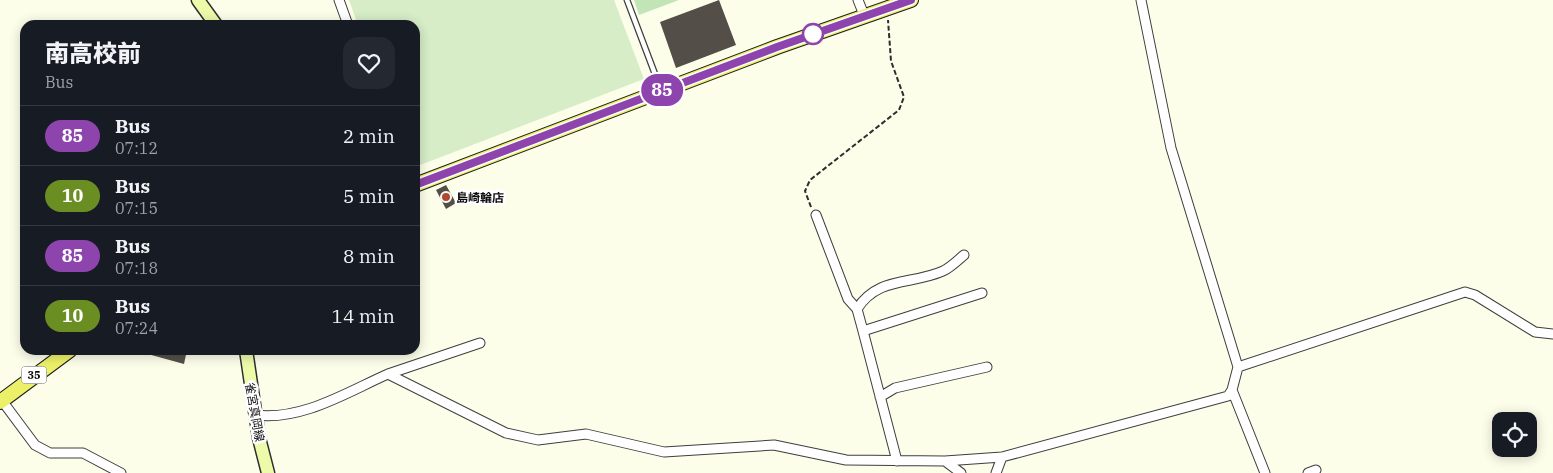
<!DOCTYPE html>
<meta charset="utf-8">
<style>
body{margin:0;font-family:"IBM Plex Serif","Noto Sans JP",serif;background:#242831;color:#f1f3f6;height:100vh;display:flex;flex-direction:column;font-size:19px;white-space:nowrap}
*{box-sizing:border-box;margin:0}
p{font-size:16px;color:#9ea1a6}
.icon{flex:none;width:28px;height:28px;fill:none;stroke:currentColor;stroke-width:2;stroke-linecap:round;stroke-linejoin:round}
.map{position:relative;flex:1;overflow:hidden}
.sheet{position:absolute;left:20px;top:20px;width:400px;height:335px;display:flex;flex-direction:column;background:#171b24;border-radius:15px;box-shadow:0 2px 12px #0003}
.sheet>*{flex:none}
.badge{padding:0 10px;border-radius:16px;font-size:18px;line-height:32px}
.tools{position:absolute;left:1492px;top:412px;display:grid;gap:10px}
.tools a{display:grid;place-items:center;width:45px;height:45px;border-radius:10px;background:#171b24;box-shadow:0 2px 12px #0003;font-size:25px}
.map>.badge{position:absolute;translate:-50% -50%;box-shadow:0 0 0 2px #fff}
.round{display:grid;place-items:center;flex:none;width:52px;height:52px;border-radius:15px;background:#242831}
.overview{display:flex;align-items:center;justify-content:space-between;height:85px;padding:0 25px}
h1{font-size:24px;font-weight:800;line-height:38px}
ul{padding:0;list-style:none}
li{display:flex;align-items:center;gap:15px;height:60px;padding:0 25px;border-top:1px solid #363941}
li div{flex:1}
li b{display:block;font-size:19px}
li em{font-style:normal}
li .badge{min-width:55px;font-weight:700;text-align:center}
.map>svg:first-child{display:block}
.green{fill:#c2e5b7}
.pitch{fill:#d6edc8}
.building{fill:#534f48}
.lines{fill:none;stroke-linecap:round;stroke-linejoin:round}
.service-casing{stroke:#3e3e3e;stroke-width:7}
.minor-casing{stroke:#3e3e3e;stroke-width:11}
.secondary-casing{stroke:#2d2d2d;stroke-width:15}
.primary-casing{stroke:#1c1c1c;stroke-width:16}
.path{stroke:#2d2d2d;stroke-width:2;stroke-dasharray:5 2.5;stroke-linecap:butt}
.service{stroke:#fff;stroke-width:4.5}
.minor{stroke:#fff;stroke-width:9}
.secondary{stroke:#edfaa9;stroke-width:12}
.primary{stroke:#ecf068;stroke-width:14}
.line-casing{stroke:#fff;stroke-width:11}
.line{stroke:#8e44ad;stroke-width:8}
.stop-dot{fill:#fff;stroke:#8e44ad;stroke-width:2.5}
.poi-dot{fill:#b14a2d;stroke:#fff;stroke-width:2}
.labels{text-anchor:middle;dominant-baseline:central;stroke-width:5;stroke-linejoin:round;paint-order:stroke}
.shield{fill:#fff;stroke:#545454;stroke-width:1}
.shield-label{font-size:11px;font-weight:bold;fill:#0b0b0b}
.poi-label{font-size:12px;font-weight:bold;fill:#0b0b0b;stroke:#fff;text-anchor:start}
.street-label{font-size:12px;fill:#0b0b0b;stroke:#fff}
</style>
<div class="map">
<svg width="1553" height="473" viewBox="0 0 1553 473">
<rect width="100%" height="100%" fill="#fcfeea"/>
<!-- green -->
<path class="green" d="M634 0H679L639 15Z"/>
<!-- pitch -->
<path class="pitch" d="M349 0H614L644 79 415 167V25H358Z"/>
<!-- building -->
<path class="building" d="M719 0 736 45 676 68 660 22Z
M446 185 456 203 446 209 436 190Z
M144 350H187L184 364 144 353Z"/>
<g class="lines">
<defs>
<path id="service" d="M627 0 661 90"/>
<path id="minor" d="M339 0 348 25
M858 0 864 15
M816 215 848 299 857 309
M863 331 857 309C878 276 912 285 943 271 950 268 958 260 964 255
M1238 367 1465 292 1475 295 1535 332 1553 334
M388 374 480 343
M1232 390 1265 473
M880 397 895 388 987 367
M0 398 35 445 50 453H83L121 473
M255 415C302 421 347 392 388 374L506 433 538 440 586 434 664 452 774 445 846 460 945 461 1002 457 1228 396 1232 390 1238 367 1171 148 1141 0
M897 461 863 331 982 293
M945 461 961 473
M996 473 1002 457
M1308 473 1316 470"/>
<path id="secondary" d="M198 0 216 25
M246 350 259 438 268 473"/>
<path id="primary" d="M415 185 777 47 911 0
M0 402 70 350"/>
</defs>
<!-- service casing -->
<use href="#service" class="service-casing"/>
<!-- minor casing -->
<use href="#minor" class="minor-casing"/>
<!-- secondary casing -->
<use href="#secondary" class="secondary-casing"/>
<!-- primary casing -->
<use href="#primary" class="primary-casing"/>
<!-- path -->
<path class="path" d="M811 207 805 191 810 180 899 110 904 97 891 61 888 20"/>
<!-- service -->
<use href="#service" class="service"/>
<!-- minor -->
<use href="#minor" class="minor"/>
<!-- secondary -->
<use href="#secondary" class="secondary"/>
<!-- primary -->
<use href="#primary" class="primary"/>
</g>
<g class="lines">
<defs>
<path id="line" d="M415 185 777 47 911 0"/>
</defs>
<!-- line casing -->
<use href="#line" class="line-casing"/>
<!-- line -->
<use href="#line" class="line"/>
</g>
<!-- markers -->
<circle class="stop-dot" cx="813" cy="34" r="10"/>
<circle class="poi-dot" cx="446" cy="197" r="5"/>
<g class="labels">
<!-- shield labels -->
<rect class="shield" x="21.5" y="366.5" width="25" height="17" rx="4"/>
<g class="shield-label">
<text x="34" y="375">35</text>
</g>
<!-- poi labels -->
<g class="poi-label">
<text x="456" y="197">島崎輪店</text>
</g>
<!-- street labels -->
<g class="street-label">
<text transform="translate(255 412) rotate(80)">雀宮真岡線</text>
</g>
</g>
</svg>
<div class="tools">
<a><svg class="icon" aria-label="locate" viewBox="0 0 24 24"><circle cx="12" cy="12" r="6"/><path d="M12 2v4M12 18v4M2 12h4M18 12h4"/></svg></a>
</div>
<b class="badge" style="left:662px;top:90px;background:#8e44ad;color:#fff">85</b>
<section class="sheet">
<div class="overview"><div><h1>南高校前</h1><p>Bus</p></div><a class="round"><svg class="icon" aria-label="heart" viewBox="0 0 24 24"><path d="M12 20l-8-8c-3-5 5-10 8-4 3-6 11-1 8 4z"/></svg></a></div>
<ul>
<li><span class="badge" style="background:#8e44ad;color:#fff">85</span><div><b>Bus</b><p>07:12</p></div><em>2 min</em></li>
<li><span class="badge" style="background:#6b8e23;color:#fff">10</span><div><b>Bus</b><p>07:15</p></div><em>5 min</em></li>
<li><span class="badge" style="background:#8e44ad;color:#fff">85</span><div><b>Bus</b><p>07:18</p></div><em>8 min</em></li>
<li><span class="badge" style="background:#6b8e23;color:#fff">10</span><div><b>Bus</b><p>07:24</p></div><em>14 min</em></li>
</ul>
</section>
</div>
